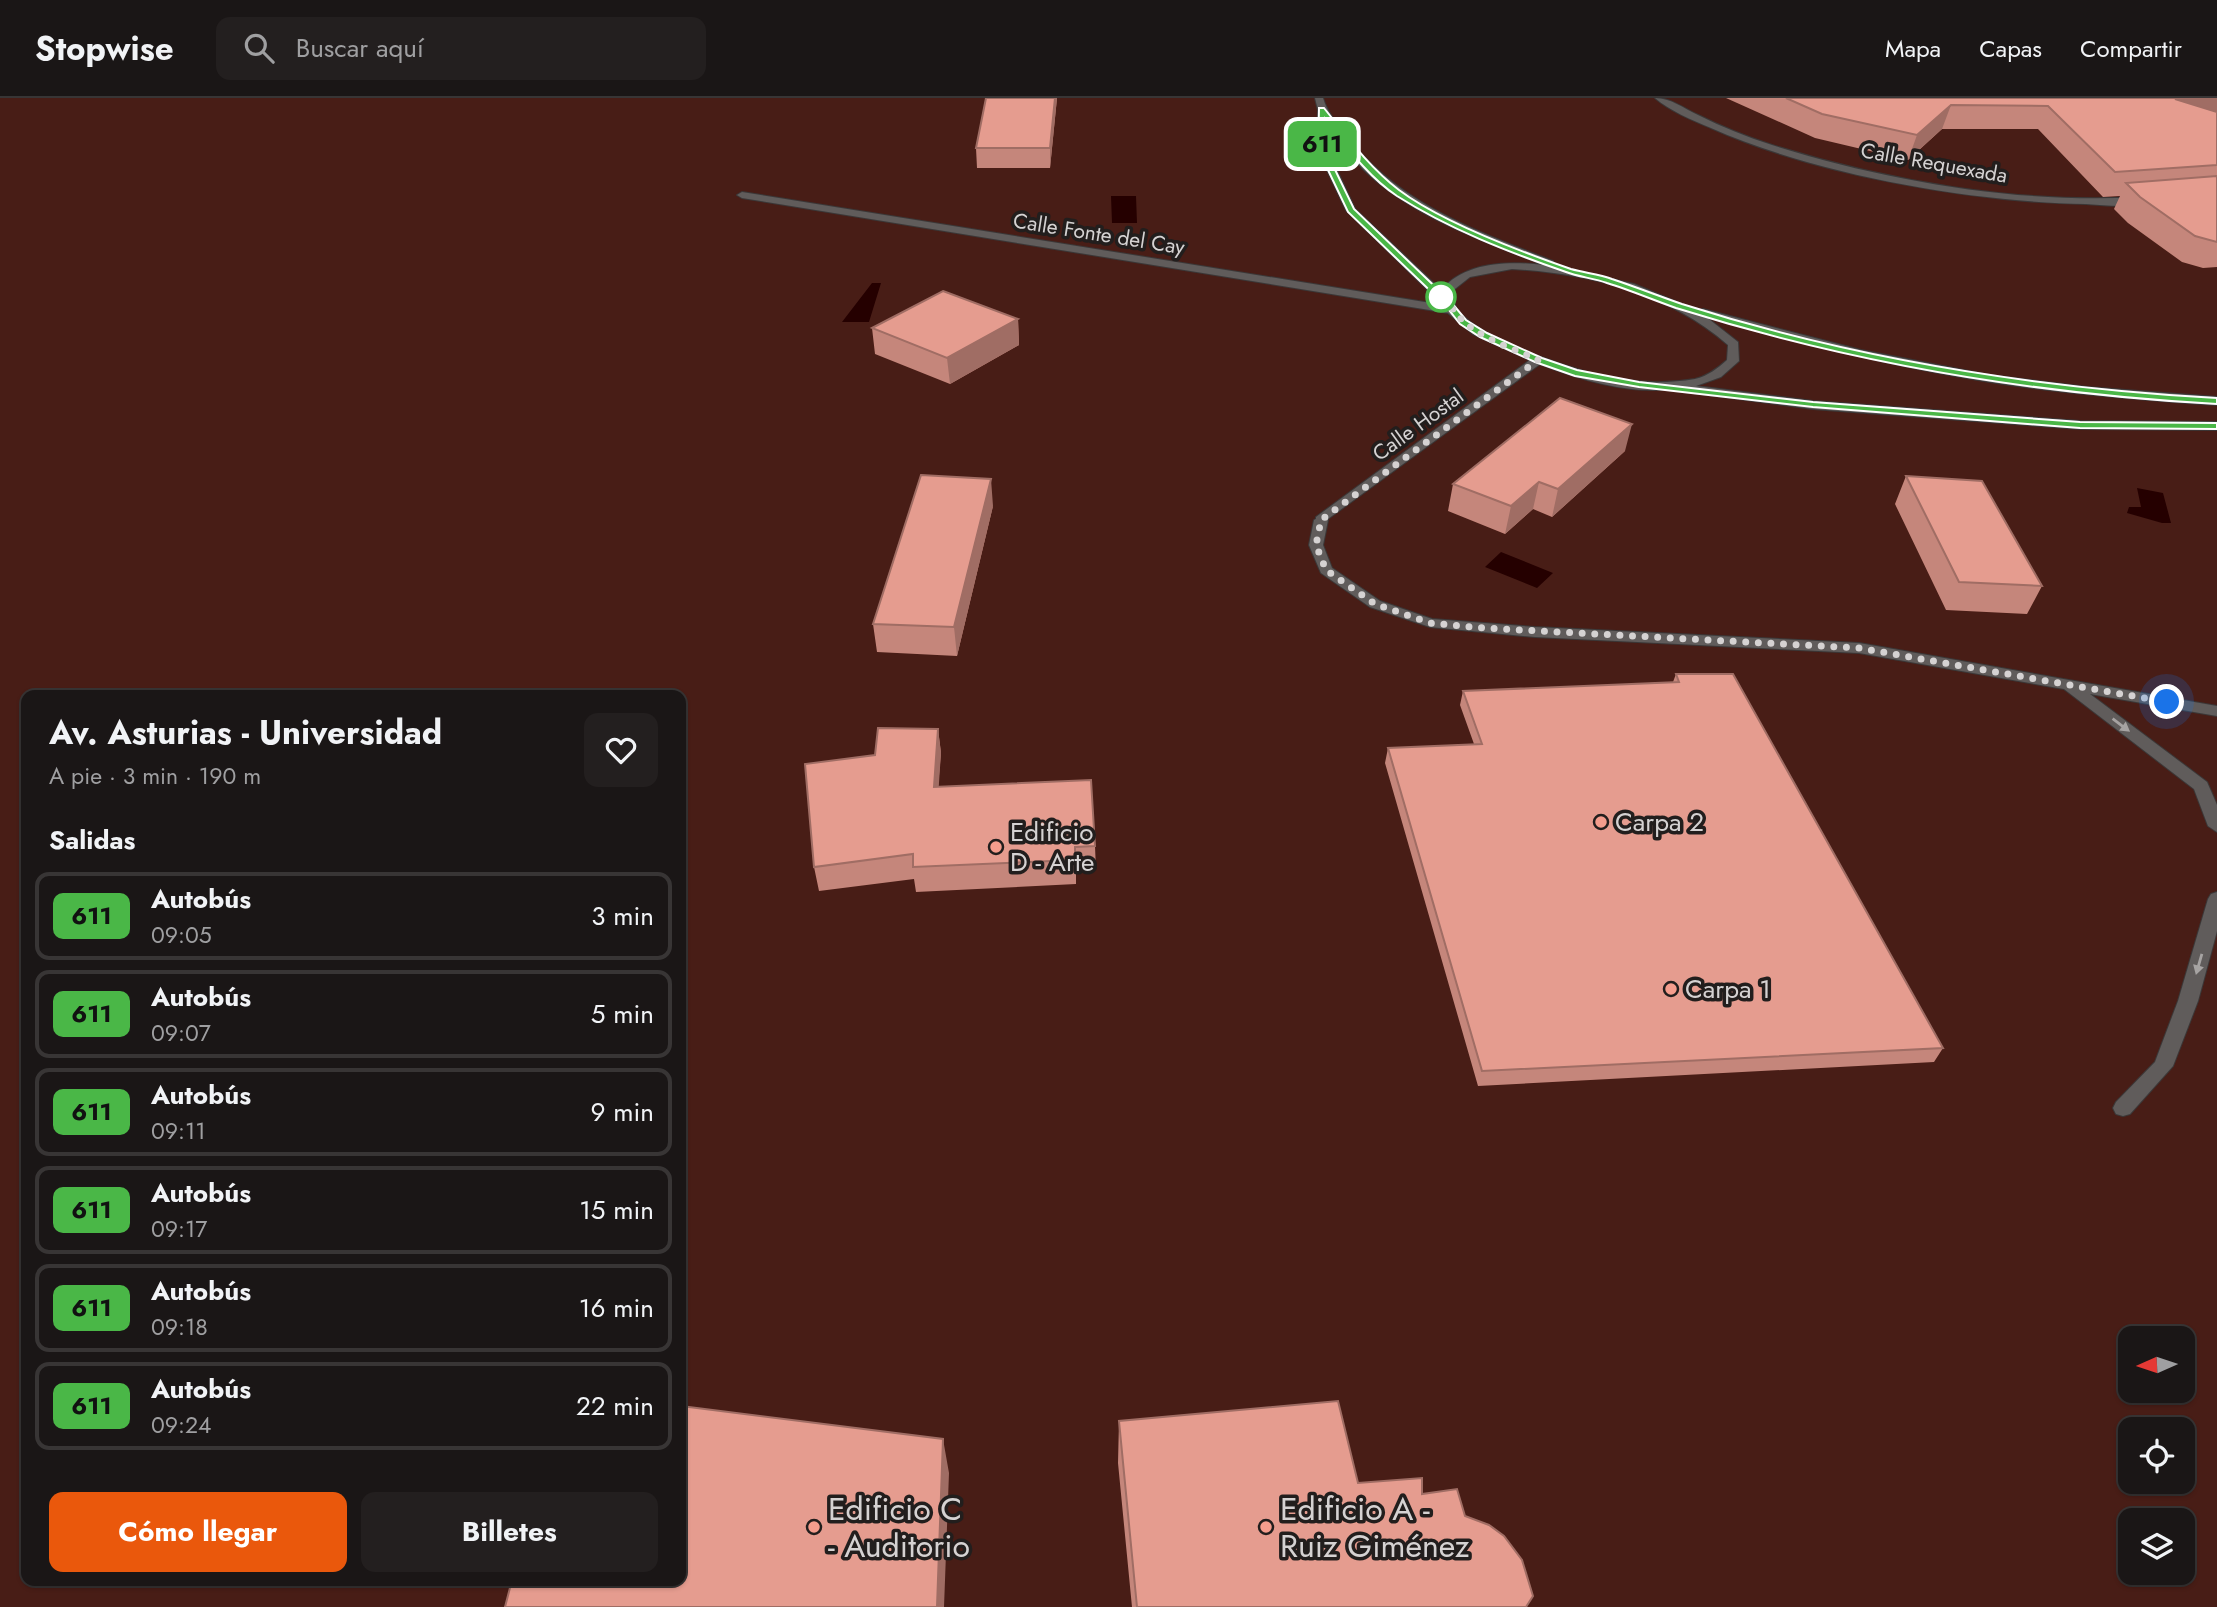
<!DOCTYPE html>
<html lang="es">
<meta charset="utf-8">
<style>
body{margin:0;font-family:Jost,sans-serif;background:#231f1f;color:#f1f3f6;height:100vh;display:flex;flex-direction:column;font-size:26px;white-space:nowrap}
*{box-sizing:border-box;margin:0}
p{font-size:23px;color:#9f9fa1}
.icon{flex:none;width:38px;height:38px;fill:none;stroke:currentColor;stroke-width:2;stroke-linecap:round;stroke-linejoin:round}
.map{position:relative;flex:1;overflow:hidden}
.panel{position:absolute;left:21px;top:592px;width:665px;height:896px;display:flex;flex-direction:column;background:#1a1616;border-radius:14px;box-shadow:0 2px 5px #0004,0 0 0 2px #383535}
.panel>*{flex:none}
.badge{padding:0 14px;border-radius:10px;font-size:24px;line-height:46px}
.needle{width:46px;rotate:267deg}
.tools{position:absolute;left:2118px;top:1228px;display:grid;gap:14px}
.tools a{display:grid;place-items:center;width:77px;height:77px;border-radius:14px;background:#1a1616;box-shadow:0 2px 5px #0004,0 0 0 2px #383535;font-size:35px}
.you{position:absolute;width:35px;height:35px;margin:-18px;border:5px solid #fff;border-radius:50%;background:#1a73e8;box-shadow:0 0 0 10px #1a73e833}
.map>.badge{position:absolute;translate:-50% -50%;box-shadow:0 0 0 4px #fff}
h2{padding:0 28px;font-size:26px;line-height:63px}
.round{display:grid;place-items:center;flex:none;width:74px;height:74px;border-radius:14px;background:#231f1f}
.overview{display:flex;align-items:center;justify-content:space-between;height:119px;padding:0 28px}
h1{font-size:33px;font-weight:700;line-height:52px}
.action{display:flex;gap:14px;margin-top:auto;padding:14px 28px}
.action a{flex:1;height:80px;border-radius:14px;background:#ea580c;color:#fff;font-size:28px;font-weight:700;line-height:80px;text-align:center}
.action a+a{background:#231f1f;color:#f1f3f6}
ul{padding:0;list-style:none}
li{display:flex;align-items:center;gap:21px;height:88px;margin:0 14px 10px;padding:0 14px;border:4px solid #383535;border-radius:14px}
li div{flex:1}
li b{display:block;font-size:26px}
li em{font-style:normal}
li .badge{min-width:77px;font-weight:700;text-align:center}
header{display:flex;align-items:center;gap:42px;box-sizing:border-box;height:98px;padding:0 35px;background:#1a1616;border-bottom:2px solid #383535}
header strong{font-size:33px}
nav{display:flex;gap:38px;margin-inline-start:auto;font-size:24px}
.search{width:490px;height:63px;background:#231f1f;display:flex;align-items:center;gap:18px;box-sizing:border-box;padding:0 24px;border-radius:14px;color:#9f9fa1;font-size:26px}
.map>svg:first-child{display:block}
.green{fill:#481d16;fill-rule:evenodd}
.water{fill:#250000}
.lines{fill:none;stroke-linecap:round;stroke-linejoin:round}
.lane-casing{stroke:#3b3838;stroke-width:2}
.street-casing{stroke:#3b3838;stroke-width:2}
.lane{fill:#605c5b;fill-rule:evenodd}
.street{fill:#605c5b;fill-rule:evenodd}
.wall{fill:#c5867b}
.shaded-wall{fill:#a06d64}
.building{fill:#e59c8f;stroke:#a06d64;stroke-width:2}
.oneway{fill:#a6a3a2}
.line{fill:#4ab747;stroke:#fff;stroke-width:2}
.walk{stroke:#d5d2d2;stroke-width:7;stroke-dasharray:0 12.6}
.stop-dot{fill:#fff;stroke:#4ab747;stroke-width:3.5}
.poi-dot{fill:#f49d8d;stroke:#221e1d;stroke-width:2.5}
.labels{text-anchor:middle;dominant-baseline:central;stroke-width:7;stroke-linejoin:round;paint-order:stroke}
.far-street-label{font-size:21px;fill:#d5d2d2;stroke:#221e1d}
.poi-label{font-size:26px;fill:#d5d2d2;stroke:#221e1d;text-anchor:start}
.near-poi-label{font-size:32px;fill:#d5d2d2;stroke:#221e1d;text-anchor:start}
</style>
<header>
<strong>Stopwise</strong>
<div class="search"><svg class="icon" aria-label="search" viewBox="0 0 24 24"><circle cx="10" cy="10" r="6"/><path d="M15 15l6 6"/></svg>Buscar aquí</div>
<nav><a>Mapa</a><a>Capas</a><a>Compartir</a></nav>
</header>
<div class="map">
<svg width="2217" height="1509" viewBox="0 0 2217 1509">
<rect width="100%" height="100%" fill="#221e1d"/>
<!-- green -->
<path class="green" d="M0 0H2217V1509H0ZM26 597H681V1482H26ZM2130 1241H2182V1293H2130ZM2130 1332H2182V1384H2130ZM2130 1423H2182V1475H2130Z"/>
<!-- water -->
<path class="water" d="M1111 98H1136L1137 125H1112Z
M872 185H881L869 224H842Z
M2137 390 2163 395 2171 425H2162L2127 415 2129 409H2141Z
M1501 454 1553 475 1537 490 1485 469Z"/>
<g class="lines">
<defs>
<path id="lane" d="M1321 418 1328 422 1323 447 1332 470 1380 503 1432 521 1535 529 1859 545 2217 608V618L2090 596 2207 684 2217 707V734L2208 728 2194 691 2064 591 1859 555 1535 539 1430 529 1370 509 1321 475 1309 447 1314 422Z
M2217 794V833L2198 903 2173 968 2130 1016 2123 1018 2116 1016 2113 1010 2116 1004 2155 964 2178 903 2208 801 2211 796Z"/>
<path id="street" d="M1315 0H1323C1327 14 1336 25 1345 36 1396 105 1476 133 1553 163L1554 165 1551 168 1634 186 1698 213 1703 211 1861 252 1989 277 2087 289 2217 299V307C2141 302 2065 296 1990 284 1893 269 1799 244 1705 218L1738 244 1739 263 1721 279 1696 288 1813 303 2080 323 2217 324V332L2080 331 1813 311 1686 294 1680 290C1634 298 1583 283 1540 266L1321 426 1316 425V419L1530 262 1473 236 1448 215 742 100 737 97 742 94 1443 207 1346 112 1317 51 1318 12ZM1327 24C1338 40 1349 57 1363 71 1413 119 1481 142 1544 167 1509 163 1466 163 1441 192L1355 111 1327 51ZM1512 171C1591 176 1667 194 1728 247L1727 262C1718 270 1708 278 1695 281 1672 285 1649 285 1626 282 1584 277 1487 245 1459 214 1454 208 1453 201 1451 194L1470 179Z
M1655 0C1671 0 1683 10 1698 17 1722 29 1747 39 1772 47 1886 83 2020 106 2139 99L2144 102C2131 111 2102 107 2086 106 1971 104 1817 77 1711 30 1692 22 1670 13 1655 0Z"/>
</defs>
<!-- lane casing -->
<use href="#lane" class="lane-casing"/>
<!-- street casing -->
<use href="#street" class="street-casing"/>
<!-- lane -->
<use href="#lane" class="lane"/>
<!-- street -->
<use href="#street" class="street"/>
</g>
<!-- wall -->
<path class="wall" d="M1057 0 1050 70H977L976 50Z
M1726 0H2217V169L2203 170 2182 164 2128 125 2114 111 2120 98 2103 99 2038 31H1942L1908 62 1815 40Z
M1018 221 1019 247 950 286 875 256 872 230Z
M1625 353 1552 419 1533 411 1505 436 1448 413 1453 386Z
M1906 378 2042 488 2027 516 1946 512 1895 406Z
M993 408 957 558 877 554 873 526Z
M1676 576 1943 950 1934 964 1478 988 1385 665 1388 650 1474 646 1460 607 1463 593 1673 584Z
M938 631 941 655 938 689 1095 748 1096 772 1076 773V786L916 794 914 781 819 793 814 769Z
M1119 1323 1358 1385 1422 1396 1465 1418 1526 1509H1132L1118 1365Z"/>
<!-- shaded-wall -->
<path class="shaded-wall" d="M1055 0H1057L1050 70V50Z
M2184 0H2217V17L2175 1Z
M1951 7 1942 31 1908 62 1917 37Z
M1018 221 1019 247 950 286 947 260Z
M1632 326 1625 353 1552 419 1558 391Z
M991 381 993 408 957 558 954 529Z
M1539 384 1533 411 1505 436 1511 408Z
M938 631 941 655 937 714 934 689Z
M943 1341 949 1375 944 1509H937Z"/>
<!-- building -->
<path class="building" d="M986 0H1055L1050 50H976Z
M1786 0H2184L2175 1 2217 14V67L2115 74 2048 8 1951 7 1917 37 1822 16Z
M2217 78V144L2195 138 2140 99 2126 85Z
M943 193 1018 221 947 260 872 230Z
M1560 300 1632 326 1558 391 1539 384 1511 408 1453 386Z
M921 377 991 381 954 529 873 526Z
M1906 378 1982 383 2042 488 1959 484Z
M1676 576H1733L1943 950 1482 973 1388 650 1482 646 1463 593 1679 584Z
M878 630 938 631 934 689 1091 682 1095 748 1075 749V762L913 769V756L814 769 805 666 875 657Z
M1338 1303 1358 1385 1422 1380V1396L1457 1391 1465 1418 1489 1427 1504 1438 1522 1462 1533 1498 1526 1509H1137L1119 1323Z
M681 1308 943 1341 937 1509H505L512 1482H681Z"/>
<!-- one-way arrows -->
<defs><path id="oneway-solid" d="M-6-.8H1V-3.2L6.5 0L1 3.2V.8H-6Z" transform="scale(1.75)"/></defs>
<g class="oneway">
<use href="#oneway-solid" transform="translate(2121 627) rotate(37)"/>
<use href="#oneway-solid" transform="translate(2199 866) rotate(106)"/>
</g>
<!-- line -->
<path class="line" d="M1319 10H1324C1348 40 1369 69 1399 92 1443 125 1519 153 1571 171 1585 175 1599 176 1612 181 1636 189 1659 198 1682 206 1854 261 2037 290 2217 300V306C2035 296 1851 265 1676 210 1653 202 1630 192 1607 185 1593 180 1579 179 1566 174 1508 154 1449 131 1397 98 1367 78 1347 49 1325 21V51L1354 111 1451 204 1466 222 1487 235 1542 260 1577 272 1639 284 1813 304 2080 324 2217 325V331L2080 330 1813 309 1639 289 1575 278 1535 264 1480 239 1460 226 1445 207 1348 114 1318 51Z"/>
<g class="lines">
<!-- walk -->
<path class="walk" d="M1441 199 1445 194C1456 234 1504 246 1538 262L1321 422 1316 447 1326 472 1375 506 1430 525 1483 530 1859 550 2167 604"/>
</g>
<!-- markers -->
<circle class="stop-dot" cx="1441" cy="199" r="14"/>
<g class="poi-dot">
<circle cx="1601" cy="724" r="7"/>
<circle cx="996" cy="749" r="7"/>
<circle cx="1671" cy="891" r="7"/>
<circle cx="814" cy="1429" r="7"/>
<circle cx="1266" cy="1429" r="7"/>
</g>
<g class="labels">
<!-- far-street labels -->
<g class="far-street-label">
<text transform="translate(1934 65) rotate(10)">Calle Requexada</text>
<text transform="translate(1099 136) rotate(9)">Calle Fonte del Cay</text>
<text transform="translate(1418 327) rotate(-36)">Calle Hostal</text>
</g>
<!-- poi labels -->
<g class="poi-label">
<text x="1615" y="724">Carpa 2</text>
<text x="1010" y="734">Edificio<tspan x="1010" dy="30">D - Arte</tspan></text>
<text x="1685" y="891">Carpa 1</text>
</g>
<!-- near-poi labels -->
<g class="near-poi-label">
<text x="828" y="1411">Edificio C<tspan x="828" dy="37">- Auditorio</tspan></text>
<text x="1280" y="1411">Edificio A -<tspan x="1280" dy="37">Ruiz Giménez</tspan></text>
</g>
</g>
</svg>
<div class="tools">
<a><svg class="needle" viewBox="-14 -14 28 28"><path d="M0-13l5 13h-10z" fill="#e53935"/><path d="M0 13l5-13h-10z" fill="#9f9fa1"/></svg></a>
<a><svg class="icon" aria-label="locate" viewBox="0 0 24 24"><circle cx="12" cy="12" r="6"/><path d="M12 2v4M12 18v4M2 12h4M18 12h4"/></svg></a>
<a><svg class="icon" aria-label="layers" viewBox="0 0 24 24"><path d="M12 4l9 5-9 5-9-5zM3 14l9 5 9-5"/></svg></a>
</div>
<div class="you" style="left:2167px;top:604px"></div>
<b class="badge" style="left:1322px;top:46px;background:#4ab747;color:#111">611</b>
<section class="panel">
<div class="overview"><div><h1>Av. Asturias - Universidad</h1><p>A pie · 3 min · 190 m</p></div><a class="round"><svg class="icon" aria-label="heart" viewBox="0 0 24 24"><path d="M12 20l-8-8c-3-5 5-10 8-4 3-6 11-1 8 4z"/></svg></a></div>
<h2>Salidas</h2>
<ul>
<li><span class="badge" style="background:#4ab747;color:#111">611</span><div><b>Autobús</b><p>09:05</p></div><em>3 min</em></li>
<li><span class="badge" style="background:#4ab747;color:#111">611</span><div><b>Autobús</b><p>09:07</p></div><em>5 min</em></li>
<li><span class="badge" style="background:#4ab747;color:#111">611</span><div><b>Autobús</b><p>09:11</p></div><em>9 min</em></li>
<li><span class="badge" style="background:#4ab747;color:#111">611</span><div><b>Autobús</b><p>09:17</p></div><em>15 min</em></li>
<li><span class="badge" style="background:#4ab747;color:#111">611</span><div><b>Autobús</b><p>09:18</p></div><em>16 min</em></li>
<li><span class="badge" style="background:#4ab747;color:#111">611</span><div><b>Autobús</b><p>09:24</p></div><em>22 min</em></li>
</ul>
<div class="action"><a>Cómo llegar</a><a>Billetes</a></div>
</section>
</div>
